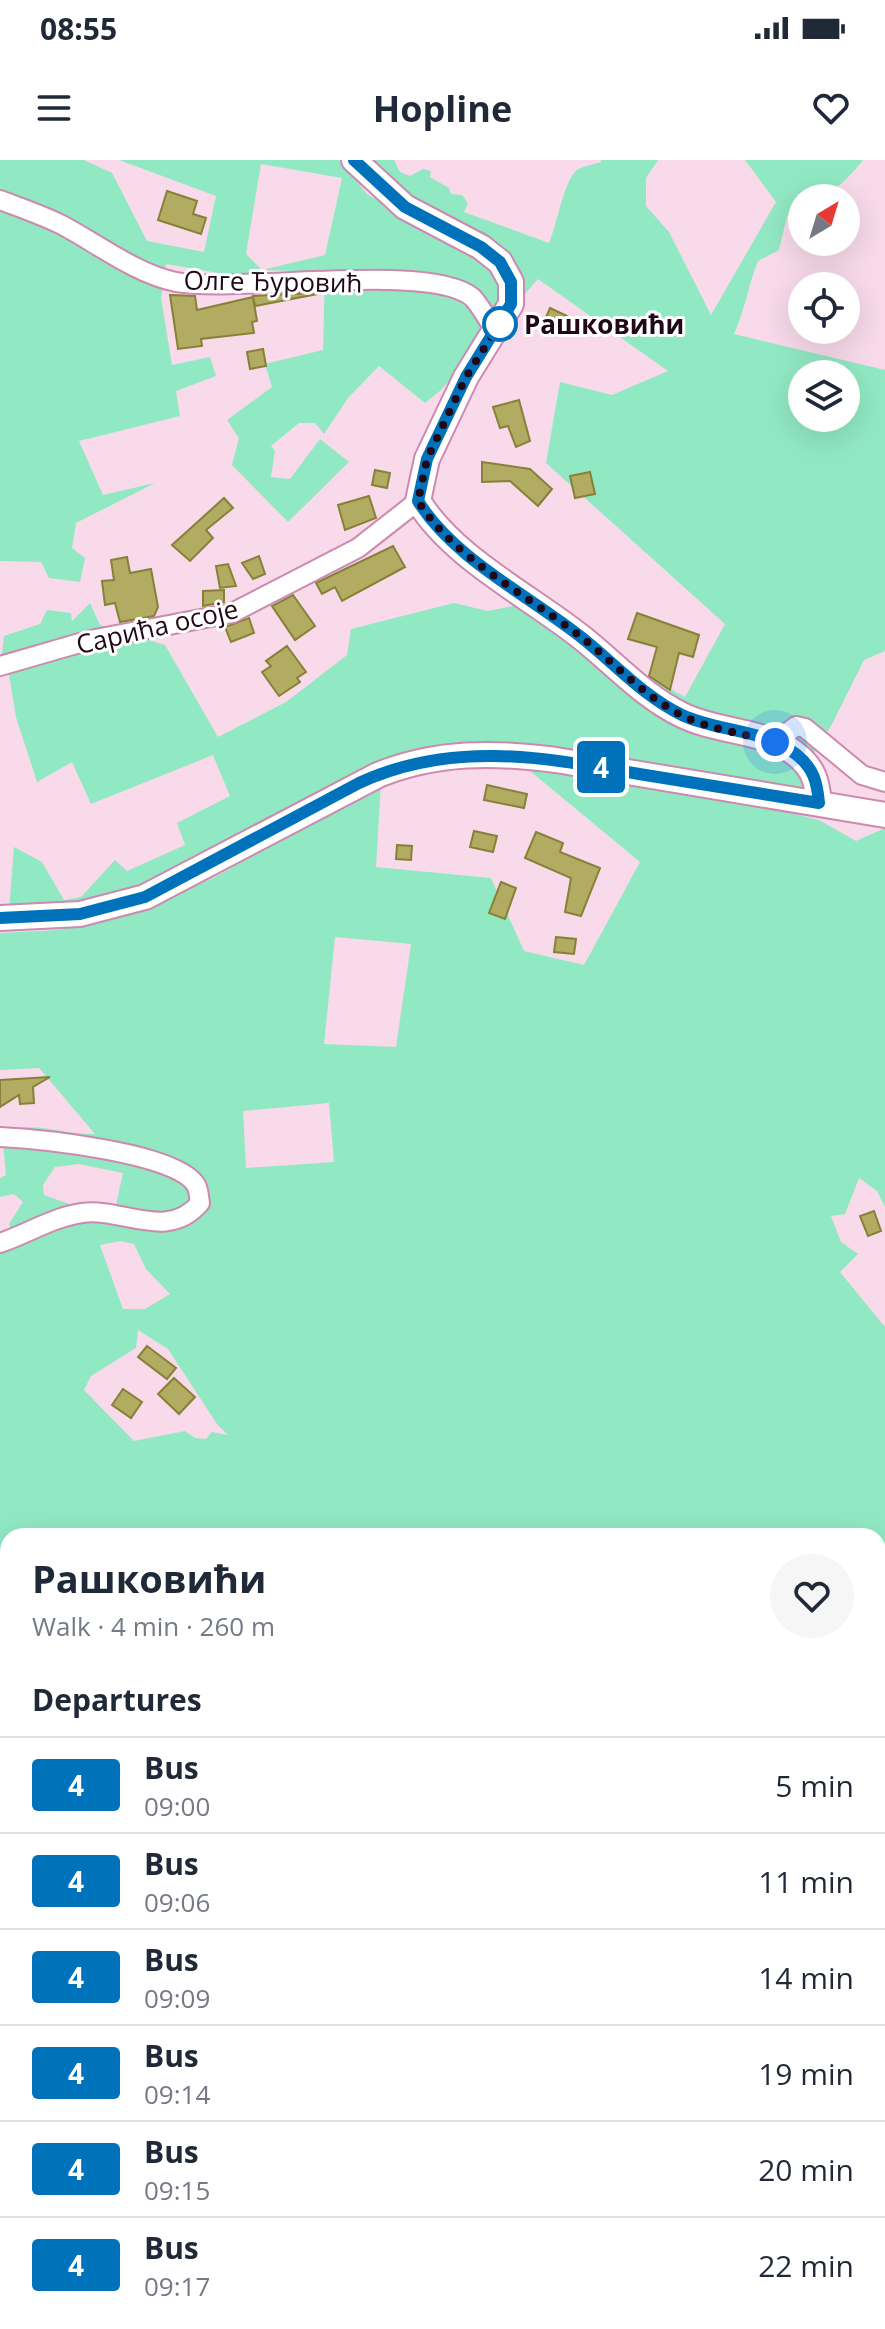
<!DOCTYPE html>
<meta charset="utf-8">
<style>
body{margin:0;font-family:"Open Sans",sans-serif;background:#f6f6f7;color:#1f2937;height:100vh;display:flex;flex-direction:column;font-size:30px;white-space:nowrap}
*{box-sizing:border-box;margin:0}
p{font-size:26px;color:#747a83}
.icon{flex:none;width:44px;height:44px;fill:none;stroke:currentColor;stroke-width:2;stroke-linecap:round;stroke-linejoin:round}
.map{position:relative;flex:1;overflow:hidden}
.details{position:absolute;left:0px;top:1368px;width:886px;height:802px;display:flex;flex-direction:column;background:#fff;border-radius:24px 24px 0 0;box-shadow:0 8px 32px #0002}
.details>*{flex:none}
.badge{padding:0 16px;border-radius:6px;font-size:28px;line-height:52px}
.needle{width:52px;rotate:38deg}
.controls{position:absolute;left:788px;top:24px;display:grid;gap:16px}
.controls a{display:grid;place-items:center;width:72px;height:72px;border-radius:50%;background:#fff;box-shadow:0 8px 32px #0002;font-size:40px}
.you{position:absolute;width:40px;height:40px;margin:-20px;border:6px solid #fff;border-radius:50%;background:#1a73e8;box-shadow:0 0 0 12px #1a73e833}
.map>.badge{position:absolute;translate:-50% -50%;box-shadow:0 0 0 4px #fff}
h2{padding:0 32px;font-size:30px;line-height:72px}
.round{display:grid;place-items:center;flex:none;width:84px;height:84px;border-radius:42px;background:#f6f6f7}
.overview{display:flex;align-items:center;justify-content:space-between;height:136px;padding:0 32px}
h1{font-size:38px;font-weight:700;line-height:60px}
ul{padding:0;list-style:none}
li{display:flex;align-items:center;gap:24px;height:96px;padding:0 32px;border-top:2px solid #e0e1e3}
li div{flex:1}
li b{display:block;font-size:30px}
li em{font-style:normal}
li .badge{min-width:88px;font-weight:700;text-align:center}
.status{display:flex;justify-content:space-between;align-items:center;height:56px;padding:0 40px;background:#fff;direction:ltr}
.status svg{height:22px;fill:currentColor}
header{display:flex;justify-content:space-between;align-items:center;height:104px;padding:0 32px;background:#fff;font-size:36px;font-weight:700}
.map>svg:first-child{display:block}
.green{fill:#91e9c3;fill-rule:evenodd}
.building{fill:#b1ac62;stroke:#878137;stroke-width:2}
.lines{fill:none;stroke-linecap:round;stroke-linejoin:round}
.street-casing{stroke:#cd89af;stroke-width:22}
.secondary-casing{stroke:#cd89af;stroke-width:28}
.street{stroke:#fff;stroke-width:18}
.secondary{stroke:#fff;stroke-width:24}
.line-casing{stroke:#fff;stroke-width:18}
.line{stroke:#0072bc;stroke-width:12}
.walk{stroke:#210817;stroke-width:8;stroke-dasharray:0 14.4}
.stop-dot{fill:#fff;stroke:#0072bc;stroke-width:4}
.labels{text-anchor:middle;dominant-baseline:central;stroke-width:6;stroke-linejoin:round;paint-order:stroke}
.street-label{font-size:26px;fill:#210817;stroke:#fff}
.stop-label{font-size:26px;font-weight:bold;fill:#210817;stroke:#fff;text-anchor:start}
</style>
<div class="status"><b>08:55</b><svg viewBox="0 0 49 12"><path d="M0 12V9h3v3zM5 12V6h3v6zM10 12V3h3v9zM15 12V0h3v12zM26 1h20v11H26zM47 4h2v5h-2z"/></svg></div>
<header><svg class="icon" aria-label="menu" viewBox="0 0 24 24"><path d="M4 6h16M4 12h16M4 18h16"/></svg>Hopline<svg class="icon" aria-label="heart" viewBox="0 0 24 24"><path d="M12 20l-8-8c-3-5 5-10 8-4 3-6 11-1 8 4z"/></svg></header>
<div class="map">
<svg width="885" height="2169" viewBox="0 0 885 2169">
<rect width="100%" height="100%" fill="#f8daea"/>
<!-- green -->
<path class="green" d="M0 0H84L112 13 147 81 204 92 216 36 119 0H339L367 34 489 107 360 0H394L400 12 410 16 423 9 431 11 430 17 449 28 451 34 462 35 468 43 464 52 549 83C557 65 564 20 577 10 583 6 595 4 602 2L600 0H658L646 18V46L669 72 711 155 776 42 745 0H863C846 21 831 38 802 38V47L787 56 779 90 758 101C748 126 745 150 734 174L885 210V491L864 500 831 566 803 611 806 623 794 633 560 588 511 584 457 588 168 720 100 741 9 750 14 687 42 702 64 740 81 737 115 700 127 711 185 685 177 663 230 636 213 595 91 644 72 602 37 622 16 557 8 509 0 510 4 476 40 464 47 450 71 453 72 461 90 443 100 465 165 485 218 577 286 542 347 495 351 469 454 443 488 451 518 445 685 537 725 464 546 303 560 222 612 235 668 211 538 119 441 230 425 243 379 206 348 238 324 274 315 263H299L271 286 275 291 271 317 290 319 320 279 349 302 288 362 232 305 239 278 227 260 272 227 265 204 323 190 325 112 262 110 242 117 166 104 161 138 172 205 210 197 216 216 176 231 180 256 79 281 103 335 155 323 76 363 72 388 85 398 80 422 49 418 41 402 0 401ZM261 4 342 18 325 95 262 110 246 94ZM802 214H846V258H802Z
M524 606 636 621 774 649 819 660 856 681 885 668V1047L877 1031 859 1018 845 1054 831 1056 841 1082 858 1094 840 1112 885 1167V1683H878V1376H8V2162H326L319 2169H0V1078L12 1073 9 1064 23 1042 14 1034 0 1037V1018L6 1015 2 973C30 959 64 975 95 974L39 908 0 910V773L58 770 141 751 217 716 381 623 376 707 491 718 524 791 584 805 640 702ZM335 777 411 784 396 887 324 884ZM329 943 334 1002 246 1008 243 951ZM79 1004 123 1013 115 1050 72 1045 44 1035 43 1025 55 1007ZM120 1081 134 1084 146 1109 170 1134 145 1149H123L100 1085ZM138 1170 168 1189 217 1264 228 1275 212 1272 206 1279 195 1278 185 1271 134 1281 84 1230 91 1216 136 1188Z
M878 1927H885V1985L878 1990Z
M417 2162H472L467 2169H422Z"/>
<!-- building -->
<path class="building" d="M167 31 197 41 193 54 206 58 201 74 158 60Z
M323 133 255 146 253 136 286 134Z
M170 135 195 136 197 150 253 137 257 161 252 162 254 173 201 179 202 186 178 189Z
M550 148 567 156 558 176 541 169Z
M263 189 266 206 250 209 247 192Z
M519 240 530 281 516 287 508 266 500 268 493 247Z
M482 302 530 309 552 329 538 346 510 321 482 322Z
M375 310 390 313 387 328 372 325Z
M590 312 595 334 575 338 570 316Z
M369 336 376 358 345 370 338 345Z
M224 338 233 348 206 370 213 378 190 401 172 385Z
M393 386 405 407 342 441 335 427 322 434 316 423Z
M259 396 265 414 253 419 242 403Z
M127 397 130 413 151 409 158 447 154 456 120 462 115 443 105 445 102 421 114 420 111 400Z
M228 404 236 426 220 428 216 406Z
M224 430V442L203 446V431Z
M293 435 315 466 295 480 272 446Z
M637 453 699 475 693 497 679 493 670 530 649 516 657 487 628 479Z
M249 458 254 473 231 482 225 467Z
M287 486 306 512 297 518 300 522 279 536 262 512 271 506 266 501Z
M487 625 527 634 524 648 484 640Z
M474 671 497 676 493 692 470 687Z
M536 672 563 683 560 692 600 708 581 756 565 752 571 718 525 698Z
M397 685 412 686 411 700 396 699Z
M501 722 516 728 505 759 489 753Z
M556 777 576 779 574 794 554 792Z
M50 917 33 927 34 943 20 944 19 935 0 947V920Z
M874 1051 881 1071 868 1076 860 1056Z
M147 1186 176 1208 167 1219 138 1197Z
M174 1218 195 1237 179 1254 158 1234Z
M123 1229 142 1242 131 1258 112 1245Z"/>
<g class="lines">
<defs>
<path id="street" d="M0 40C21 48 42 55 62 65 98 84 136 114 176 122 238 133 429 102 472 137 481 146 489 162 496 172
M0 506 90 480 232 453 358 388 418 341
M775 582 796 566 805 568 862 615 885 622
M0 977C38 979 176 992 196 1025 199 1030 199 1038 200 1043 167 1082 122 1047 82 1053 53 1057 27 1074 0 1083
M617 2162 624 2169"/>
<path id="secondary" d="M354 0 405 47 481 87 500 102 511 122V144L466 217 427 299 418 341C453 398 528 435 581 477 614 503 644 537 682 555 718 573 765 569 797 595 814 609 817 622 819 643
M0 758 80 754 145 737 378 615C437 591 495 592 556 600L885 655"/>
</defs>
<!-- street casing -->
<use href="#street" class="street-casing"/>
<!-- secondary casing -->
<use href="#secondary" class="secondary-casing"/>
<!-- street -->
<use href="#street" class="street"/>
<!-- secondary -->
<use href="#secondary" class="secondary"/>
</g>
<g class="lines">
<defs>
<path id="line" d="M0 758 80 754 145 737 359 623C452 580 542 597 639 614 699 624 759 633 819 643 817 622 814 609 797 595 765 569 718 572 682 555 644 537 614 503 581 477 528 435 453 398 418 341L427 299 466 217 511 144V122L500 102 481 87 405 47 354 0"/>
</defs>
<!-- line casing -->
<use href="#line" class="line-casing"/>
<!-- line -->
<use href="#line" class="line"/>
<!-- walk -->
<path class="walk" d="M500 164 503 158 466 217 427 299 418 341C453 398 527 435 580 476 613 502 643 535 681 555 708 569 745 574 775 582"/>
</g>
<!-- markers -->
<circle class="stop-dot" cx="500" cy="164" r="16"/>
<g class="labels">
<!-- street labels -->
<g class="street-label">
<text transform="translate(273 121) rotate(1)">Олге Ђуровић</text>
<text transform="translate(157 466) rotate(-13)">Сарића осоје</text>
</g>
<!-- stop labels -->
<g class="stop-label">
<text x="524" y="164">Рашковићи</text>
</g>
</g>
</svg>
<div class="controls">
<a><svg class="needle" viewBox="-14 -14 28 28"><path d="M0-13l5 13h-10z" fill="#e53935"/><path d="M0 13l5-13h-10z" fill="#747a83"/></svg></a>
<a><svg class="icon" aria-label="locate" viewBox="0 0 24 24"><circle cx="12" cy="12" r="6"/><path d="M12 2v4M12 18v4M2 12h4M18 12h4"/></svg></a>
<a><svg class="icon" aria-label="layers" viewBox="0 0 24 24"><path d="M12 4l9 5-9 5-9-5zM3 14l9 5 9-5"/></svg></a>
</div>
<div class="you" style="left:775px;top:582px"></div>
<b class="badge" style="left:601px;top:607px;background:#0072bc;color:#fff">4</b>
<section class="details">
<div class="overview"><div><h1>Рашковићи</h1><p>Walk · 4 min · 260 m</p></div><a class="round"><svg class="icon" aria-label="heart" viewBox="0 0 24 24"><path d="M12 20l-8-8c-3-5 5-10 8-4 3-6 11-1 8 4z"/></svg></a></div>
<h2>Departures</h2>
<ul>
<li><span class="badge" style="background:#0072bc;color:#fff">4</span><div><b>Bus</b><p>09:00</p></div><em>5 min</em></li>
<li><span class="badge" style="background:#0072bc;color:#fff">4</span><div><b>Bus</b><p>09:06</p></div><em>11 min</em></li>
<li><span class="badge" style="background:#0072bc;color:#fff">4</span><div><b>Bus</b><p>09:09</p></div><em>14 min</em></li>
<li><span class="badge" style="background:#0072bc;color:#fff">4</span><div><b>Bus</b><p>09:14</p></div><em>19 min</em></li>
<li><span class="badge" style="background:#0072bc;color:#fff">4</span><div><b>Bus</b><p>09:15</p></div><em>20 min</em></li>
<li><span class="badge" style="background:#0072bc;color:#fff">4</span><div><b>Bus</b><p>09:17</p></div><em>22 min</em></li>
</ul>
</section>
</div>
